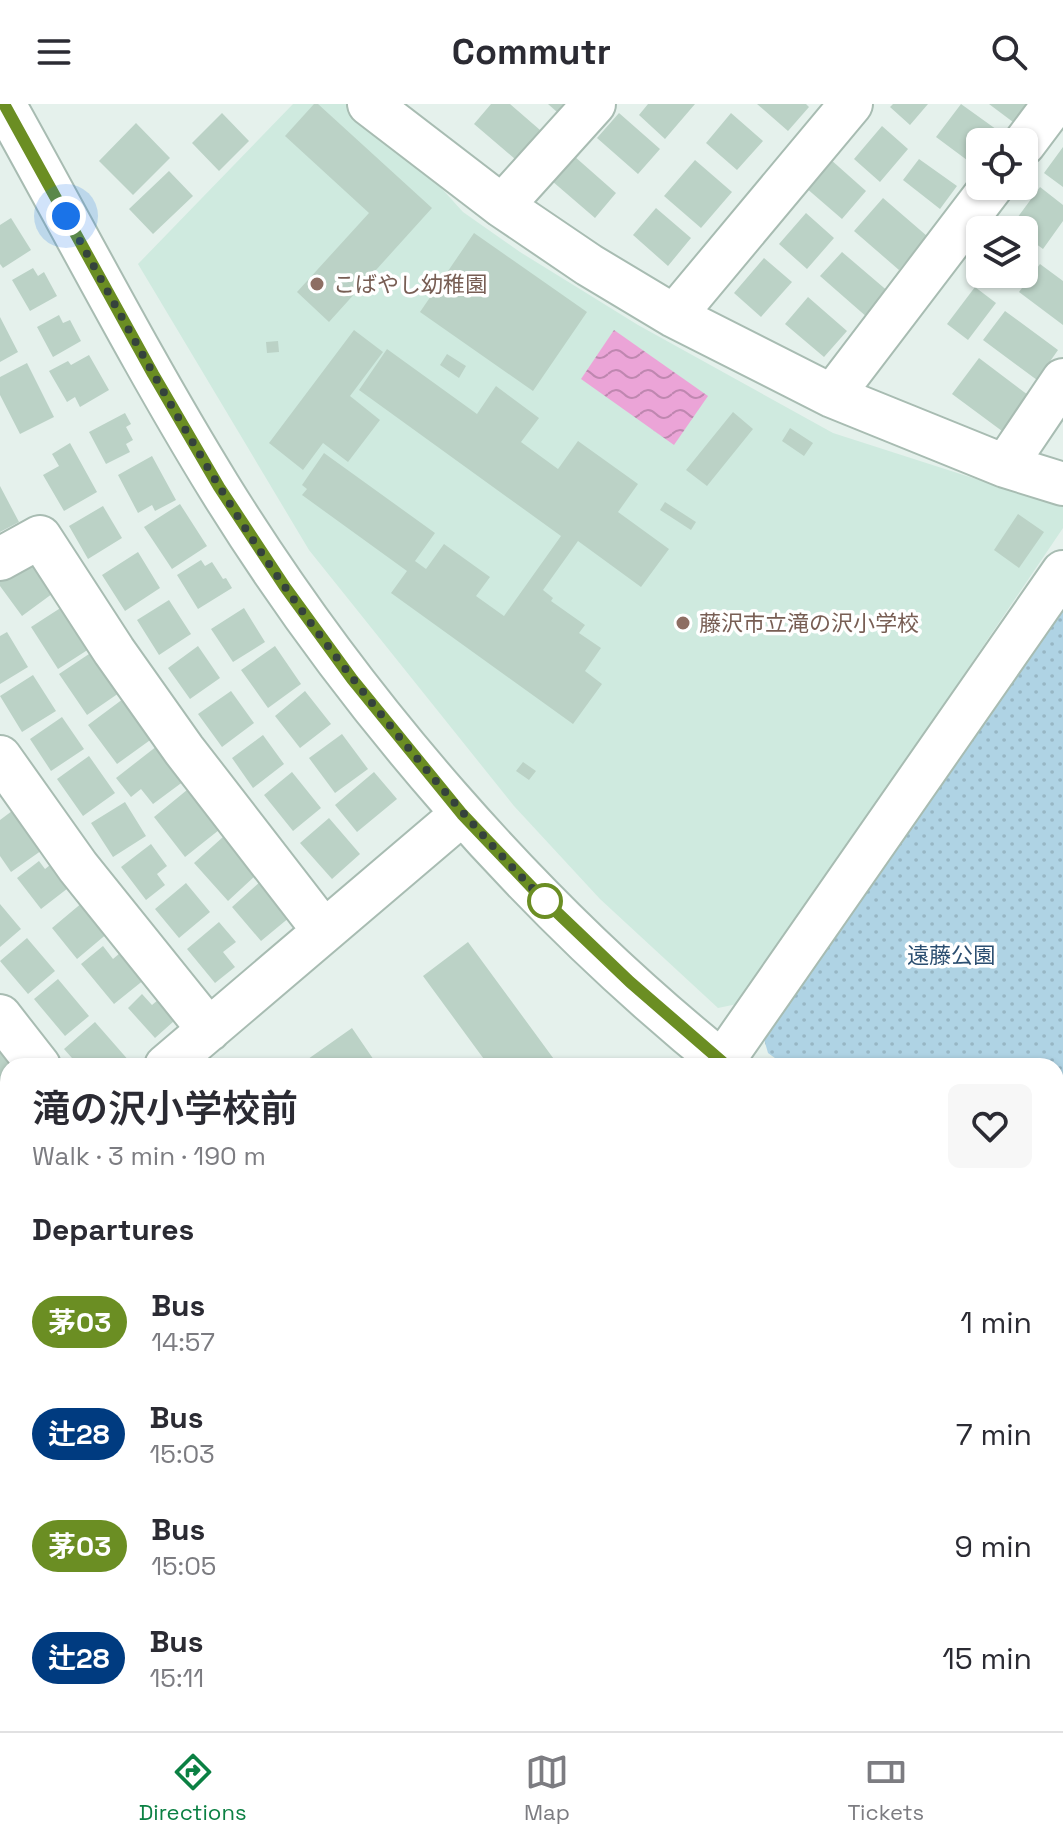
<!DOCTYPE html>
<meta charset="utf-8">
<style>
body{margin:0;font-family:"Space Grotesk","Noto Sans JP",sans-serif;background:#f7f7f7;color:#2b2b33;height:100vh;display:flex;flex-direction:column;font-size:30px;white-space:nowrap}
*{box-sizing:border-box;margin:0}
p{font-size:26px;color:#7c7c81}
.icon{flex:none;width:44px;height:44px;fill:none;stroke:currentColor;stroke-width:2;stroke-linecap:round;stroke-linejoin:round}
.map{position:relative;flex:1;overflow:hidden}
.sheet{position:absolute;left:0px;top:954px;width:1064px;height:674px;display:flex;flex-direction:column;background:#fff;border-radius:24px 24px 0 0;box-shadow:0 2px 6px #0004}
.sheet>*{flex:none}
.badge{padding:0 16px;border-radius:26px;font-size:28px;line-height:52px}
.controls{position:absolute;left:966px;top:24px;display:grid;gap:16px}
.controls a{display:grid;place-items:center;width:72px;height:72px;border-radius:12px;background:#fff;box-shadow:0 2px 6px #0004;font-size:40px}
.you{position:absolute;width:40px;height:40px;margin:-20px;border:6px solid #fff;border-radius:50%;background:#1a73e8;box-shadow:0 0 0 12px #1a73e833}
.map>.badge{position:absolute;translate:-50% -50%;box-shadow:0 0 0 4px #fff}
h2{padding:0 32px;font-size:30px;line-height:72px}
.round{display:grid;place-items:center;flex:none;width:84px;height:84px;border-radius:12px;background:#f7f7f7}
.head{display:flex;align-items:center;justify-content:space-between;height:136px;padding:0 32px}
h1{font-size:38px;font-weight:600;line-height:60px}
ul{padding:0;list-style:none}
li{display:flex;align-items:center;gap:24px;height:112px;padding:0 32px}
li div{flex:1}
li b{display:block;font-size:30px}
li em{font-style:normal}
li .badge{min-width:88px;font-weight:700;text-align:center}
header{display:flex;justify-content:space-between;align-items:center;height:104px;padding:0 32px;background:#fff;font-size:36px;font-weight:600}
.menu{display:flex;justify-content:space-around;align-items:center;height:112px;border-top:2px solid #e1e1e2;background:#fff;font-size:22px;color:#7c7c81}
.menu a{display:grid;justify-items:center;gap:4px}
.menu .active{color:#0b8043}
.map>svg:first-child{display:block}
.education{fill:#cfeadf}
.grass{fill:url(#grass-dots)}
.water{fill:url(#water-waves)}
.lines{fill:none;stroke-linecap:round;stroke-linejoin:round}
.river{stroke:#eba4d7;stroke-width:54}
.building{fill:#bbd2c6}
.minor-casing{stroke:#a8bcb2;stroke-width:46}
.minor{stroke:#fff;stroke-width:42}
.line-casing{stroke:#fff;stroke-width:18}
.line{stroke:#6b8e23;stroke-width:12}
.walk{stroke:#35433c;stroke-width:8;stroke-dasharray:0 14.4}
.education-dot{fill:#8d6e63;stroke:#fff;stroke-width:3}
.stop-dot{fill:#fff;stroke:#6b8e23;stroke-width:4}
.labels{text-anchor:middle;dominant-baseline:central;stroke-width:7;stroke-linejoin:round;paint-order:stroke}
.education-label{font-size:22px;fill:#785e54;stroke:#fff;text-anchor:start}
.park-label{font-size:22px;fill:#2c4f71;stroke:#fff}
</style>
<header><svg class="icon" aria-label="menu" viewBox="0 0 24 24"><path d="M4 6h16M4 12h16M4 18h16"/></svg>Commutr<svg class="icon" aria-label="search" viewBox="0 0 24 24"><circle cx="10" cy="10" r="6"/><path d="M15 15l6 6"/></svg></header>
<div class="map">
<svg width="1063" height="1627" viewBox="0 0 1063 1627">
<defs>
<pattern id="grass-dots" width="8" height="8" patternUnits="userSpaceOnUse" patternTransform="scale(2)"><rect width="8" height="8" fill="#afd3e4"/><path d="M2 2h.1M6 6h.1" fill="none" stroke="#97b6c4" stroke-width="1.8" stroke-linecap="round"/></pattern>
<pattern id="water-waves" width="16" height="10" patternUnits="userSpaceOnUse" patternTransform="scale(2)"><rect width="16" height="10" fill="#eba4d7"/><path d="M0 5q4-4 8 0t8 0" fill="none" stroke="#bf87b0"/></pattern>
</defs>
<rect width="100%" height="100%" fill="#e5f1ec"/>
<!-- education -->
<path class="education" d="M293 0H365L463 108 520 148 638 221 833 329 1063 403V424L742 899 718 904 600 795 514 702 309 446 138 160Z"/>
<!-- grass -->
<path class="grass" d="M1063 498V1128L1056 1125V962H786L768 949 762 928Z"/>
<!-- water -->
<path class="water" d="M614 226 708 292 674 341 581 275Z"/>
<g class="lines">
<!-- river -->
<path class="river" d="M308 1627 314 1620"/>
</g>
<!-- building -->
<path class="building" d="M314 0H318L432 104 329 218 297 188 369 109 285 32Z
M491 0H510L540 26 515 55 474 20Z
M548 0H564L557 8Z
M648 0H695L665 35 639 11Z
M757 0H806L809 3 788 27Z
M893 0H928L910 21 890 3Z
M961 0 1000 28 992 38H980V55L975 62 936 33Z
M989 0H1026L1013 18Z
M222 9 249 37 219 67 192 39Z
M619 9 660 45 638 70 597 34Z
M731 9 763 37 737 66 706 39Z
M136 19 170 54 133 91 99 57Z
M882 22 908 45 880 78 854 55Z
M1063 43V83L1044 69Z
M574 52 616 89 595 114 552 77Z
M830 55 866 87 842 115 805 83Z
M919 55 957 82 940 105 903 76Z
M695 56 732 88 701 124 664 92Z
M169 67 193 92 153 130 129 105Z
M1040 83 1063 101V117L1043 145 1024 131V126H1018L1012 121Z
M883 94 927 132 899 166 854 127Z
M656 104 691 134 668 162 633 131Z
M806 109 834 134 807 165 779 140Z
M11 114 31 146 3 164 0 160V121Z
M474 129 587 208 533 287 420 208Z
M842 148 890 189 868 214 820 172Z
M764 154 792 178 761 213 734 189Z
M1040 160 1063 177V221L1019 188Z
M33 164 38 172 44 168 57 192 30 207 12 176Z
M993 170H1019L1010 182Z
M975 183 996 199 968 236 947 220Z
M808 193 847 227 824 253 785 220Z
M1005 207 1058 246 1037 276 983 236Z
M59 211 63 219 70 216 81 237 53 253 37 223Z
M0 213 18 248 0 258Z
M354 226 383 248 350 292 380 316 348 358 323 339 303 366 269 339Z
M278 237 279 248 267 249 266 238Z
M387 245 477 310 496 282 539 314 521 338 558 365 578 337 638 380 618 408 669 445 641 483 578 437 543 486 553 494 551 497 585 521 579 529 601 544 585 567 602 580 573 620 391 489 407 467 302 391 307 385 302 381 324 349 435 429 415 457 426 465 444 440 490 473 476 492 504 512 561 432 359 286Z
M447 250 466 262 459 274 440 261Z
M89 251 109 286 80 303 75 293 67 298 49 267 68 257 71 261Z
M979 254 1028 291 1002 327 952 290Z
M27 259 54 313 20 330 0 291V273Z
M733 308 753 325 707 382 686 366Z
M125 309 131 320 126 323 133 336 126 340 130 348 106 360 89 328Z
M790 324 813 339 804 352 782 337Z
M70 339 97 388 64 407 43 371 59 362 52 350Z
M152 352 176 396 155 407 152 401 138 409 118 371Z
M0 382 19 418 0 428Z
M665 398 696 418 691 426 660 406Z
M180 400 207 442 172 465 144 423Z
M103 402 122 434 88 455 69 422Z
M1018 410 1044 428 1019 464 994 446Z
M26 447 56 487 22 512 0 482V467Z
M138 448 160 484 125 507 102 471Z
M201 456 205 462 212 458 223 475 226 474 232 484 198 505 177 471Z
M169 496 191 530 159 551 137 516Z
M62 503 89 545 58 565 31 523Z
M244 504 265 538 233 558 211 525Z
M7 528 28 563 0 580V532Z
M198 542 220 574 190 595 168 564Z
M275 542 301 580 268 604 241 566Z
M92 548 119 589 87 611 59 570Z
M33 571 56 607 22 628 0 592Z
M231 587 254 619 222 643 198 610Z
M305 587 331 620 300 644 275 612Z
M123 595 153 634 117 660 88 621Z
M62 613 84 645 51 667 30 635Z
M342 630 368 665 335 689 309 654Z
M263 631 284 660 253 684 232 654Z
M157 642 184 677 153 700 141 685 131 693 116 674Z
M89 652 115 689 83 712 57 675Z
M523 658 536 667 529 676 516 667Z
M292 668 321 704 293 727 264 691Z
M374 668 397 695 357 728 335 701Z
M187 686 219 726 185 753 154 713Z
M125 698 146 732 113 753 91 719Z
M16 704 45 744 11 768 0 752V716Z
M329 714 360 750 332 775 300 739Z
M223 733 257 770 228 797 194 759Z
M151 740 167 762 157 770 165 781 146 796 121 763Z
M39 757 45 765 54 758 72 781 41 805 17 774Z
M260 778 290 813 261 837 232 803Z
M186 779 210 808 179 834 155 805Z
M89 793 115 823 77 855 52 824Z
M0 800 21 825 0 843Z
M219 818 236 838 223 848 235 863 215 879 187 845Z
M27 834 55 867 28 890 0 857Z
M468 838 559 962H489L423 872Z
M103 842 113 855 127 843 150 871 114 900 81 860Z
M58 875 89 912 65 932 34 895Z
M142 890 152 901 165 890 183 909 155 934 128 904Z
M95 918 130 958 125 962H79L64 945Z
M352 924 378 962H303L301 960Z
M0 943 16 962H8V981L0 988Z
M0 1037 8 1047V1055L0 1062Z
M4 1398 8 1411V1496L0 1499V1399Z
M455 1620H572L562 1627H445Z
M784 1620H859L856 1627H782Z"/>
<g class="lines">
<defs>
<path id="minor" d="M4 0C75 127 142 258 219 383 352 598 529 803 727 962
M369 0 502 102 589 161 674 212 832 292 1005 362 1063 380
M1024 40 1054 0
M502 102 594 0
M674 212 851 0
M832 292 992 82
M1005 362 1063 276
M0 455 40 433 114 547 184 646 324 827
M0 653 78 763 209 926
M0 912 39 962
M722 958 1063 468
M166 962 462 710
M0 1103 8 1096
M1056 1179 1063 1183
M1056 1290 1063 1270
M1056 1381 1060 1450 1063 1584
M1063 1627V1623"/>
</defs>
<!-- minor casing -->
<use href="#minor" class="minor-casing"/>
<!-- minor -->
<use href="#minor" class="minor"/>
</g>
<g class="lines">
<defs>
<path id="line" d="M4 0 153 270 219 383 285 483 352 575 462 710 541 793 630 878 727 962"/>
</defs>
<!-- line casing -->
<use href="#line" class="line-casing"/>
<!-- line -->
<use href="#line" class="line"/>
<!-- walk -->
<path class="walk" d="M66 112C116 202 165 294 219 382 270 467 330 547 392 624 441 684 490 742 545 797"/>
</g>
<!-- markers -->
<g class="education-dot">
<circle cx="317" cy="180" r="8"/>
<circle cx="683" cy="519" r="8"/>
</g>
<circle class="stop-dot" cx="545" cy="797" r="16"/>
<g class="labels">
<!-- education labels -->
<g class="education-label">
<text x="333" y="180">こばやし幼稚園</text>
<text x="699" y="519">藤沢市立滝の沢小学校</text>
</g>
<!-- park labels -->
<g class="park-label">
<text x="951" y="851">遠藤公園</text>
</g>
</g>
</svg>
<div class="controls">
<a><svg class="icon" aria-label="locate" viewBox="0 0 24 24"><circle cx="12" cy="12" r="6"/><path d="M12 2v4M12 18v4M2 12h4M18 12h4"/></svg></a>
<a><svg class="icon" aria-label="layers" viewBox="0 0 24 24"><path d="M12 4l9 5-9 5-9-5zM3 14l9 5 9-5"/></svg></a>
</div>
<div class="you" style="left:66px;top:112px"></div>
<section class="sheet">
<div class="head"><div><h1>滝の沢小学校前</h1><p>Walk · 3 min · 190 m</p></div><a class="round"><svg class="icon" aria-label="heart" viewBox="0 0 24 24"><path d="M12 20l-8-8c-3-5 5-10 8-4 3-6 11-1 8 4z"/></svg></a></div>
<h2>Departures</h2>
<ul>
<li><span class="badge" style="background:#6b8e23;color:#fff">茅03</span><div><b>Bus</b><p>14:57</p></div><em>1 min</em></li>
<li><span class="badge" style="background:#003b80;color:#fff">辻28</span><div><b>Bus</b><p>15:03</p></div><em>7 min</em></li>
<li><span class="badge" style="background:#6b8e23;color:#fff">茅03</span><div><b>Bus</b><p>15:05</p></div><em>9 min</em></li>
<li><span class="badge" style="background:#003b80;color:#fff">辻28</span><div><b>Bus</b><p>15:11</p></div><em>15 min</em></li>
</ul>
</section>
</div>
<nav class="menu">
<a class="active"><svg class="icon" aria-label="directions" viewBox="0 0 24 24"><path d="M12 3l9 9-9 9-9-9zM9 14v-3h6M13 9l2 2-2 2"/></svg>Directions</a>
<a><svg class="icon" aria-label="map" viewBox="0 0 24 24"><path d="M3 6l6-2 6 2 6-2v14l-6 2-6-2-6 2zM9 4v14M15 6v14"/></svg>Map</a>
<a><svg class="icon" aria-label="tickets" viewBox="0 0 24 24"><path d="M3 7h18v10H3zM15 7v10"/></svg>Tickets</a>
</nav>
